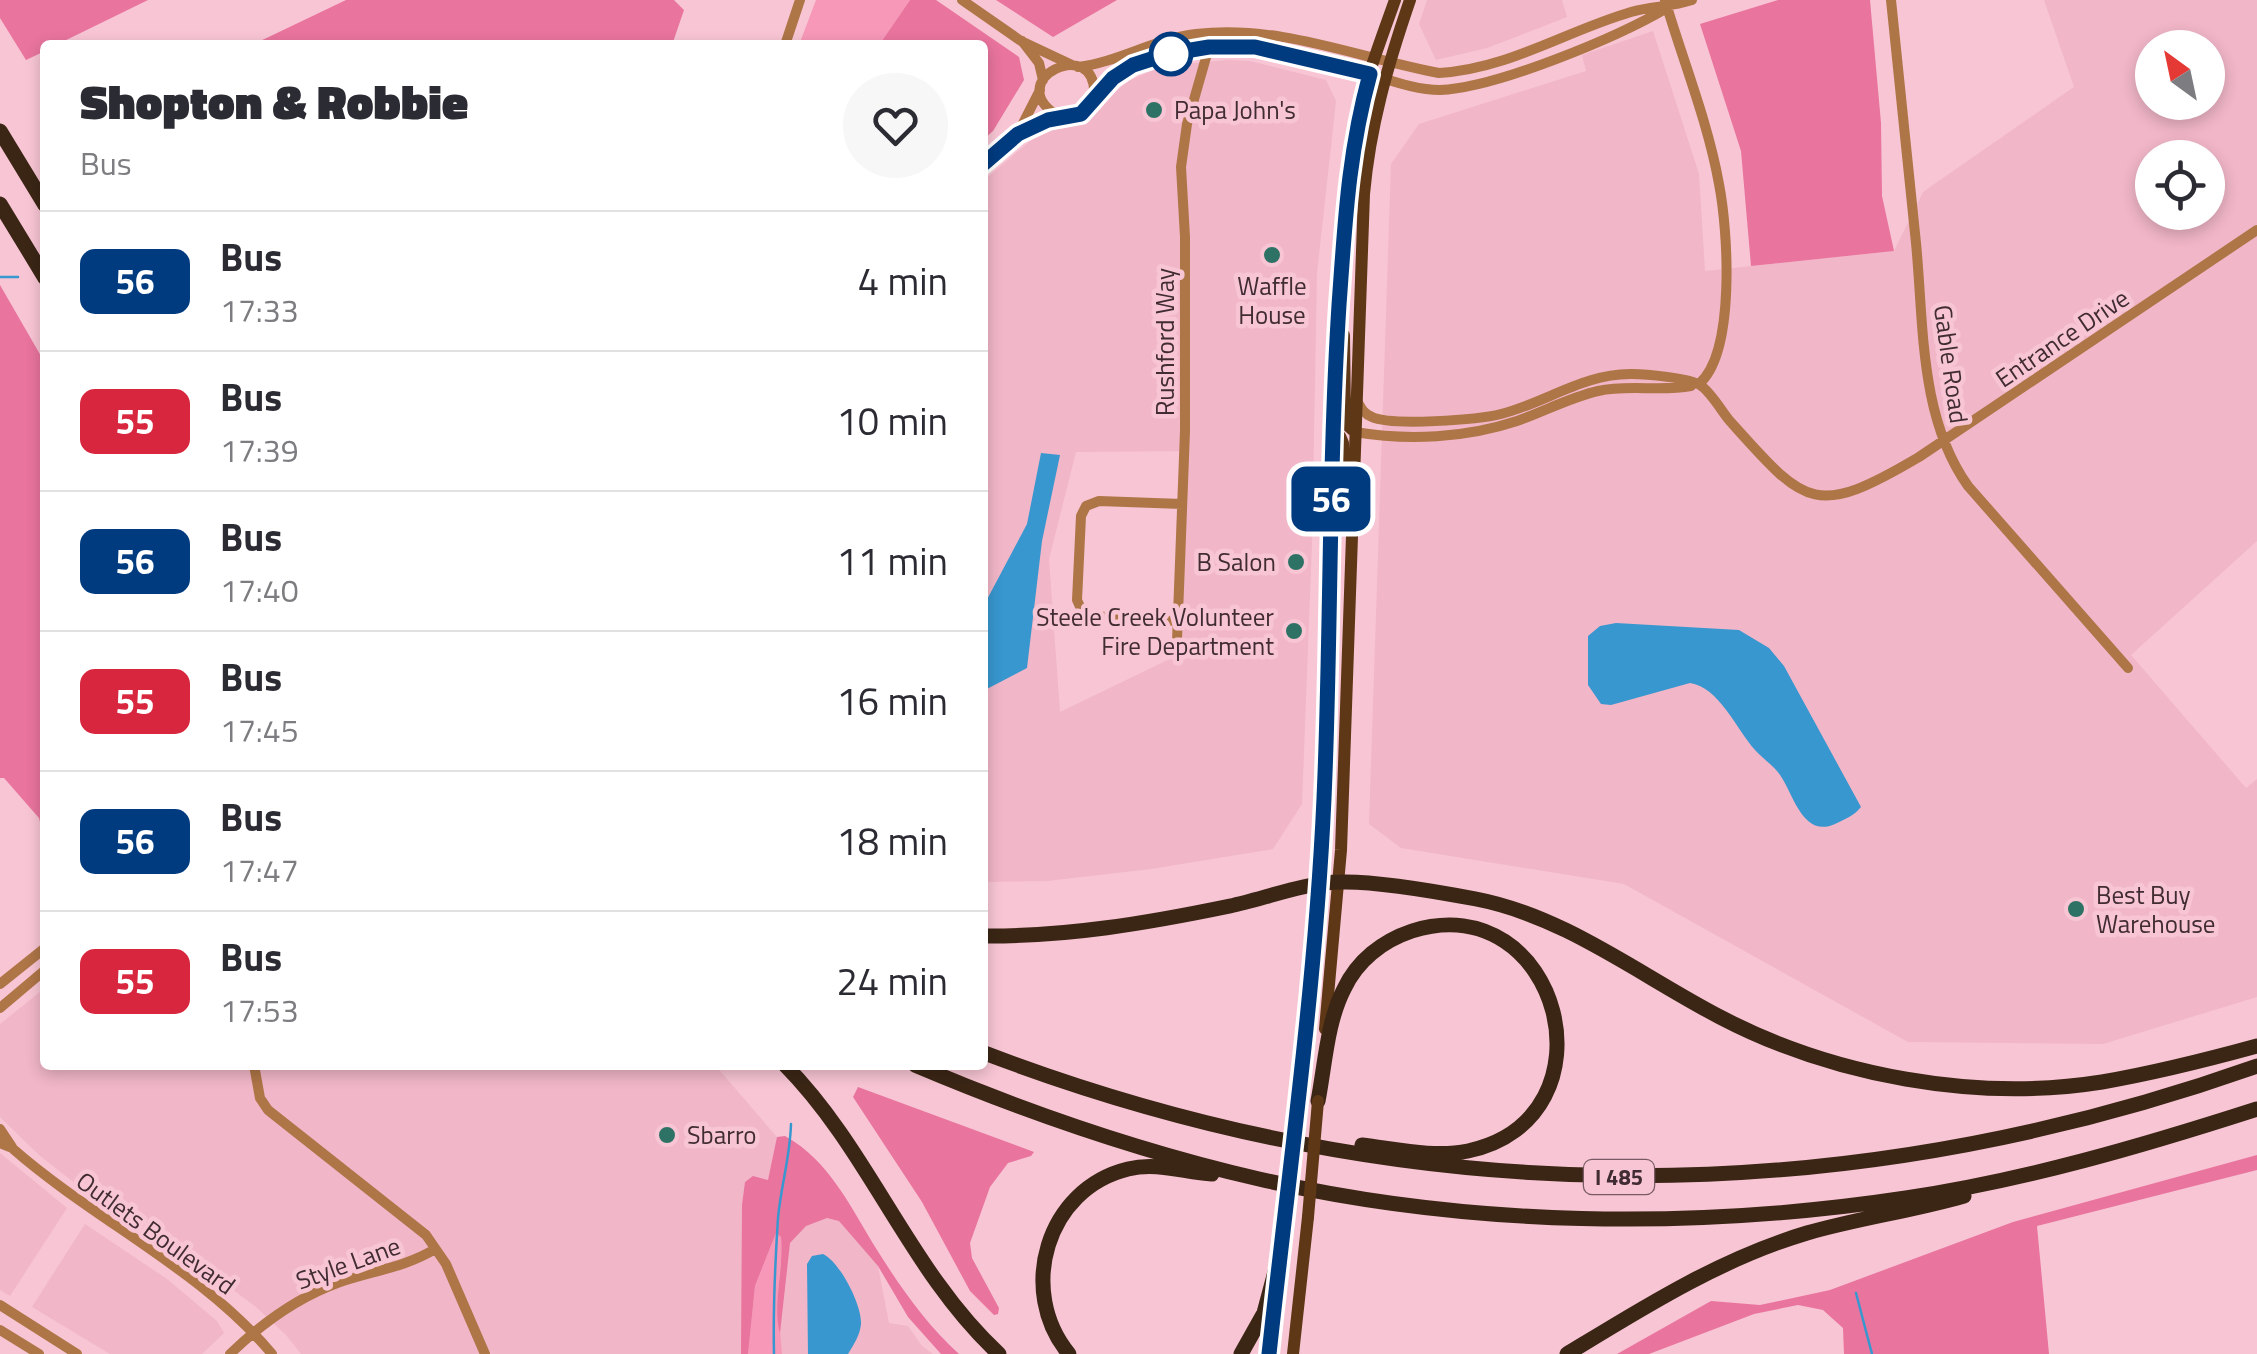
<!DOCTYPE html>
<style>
body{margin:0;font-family:"Titillium Web",sans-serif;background:#f7f7f7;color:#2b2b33;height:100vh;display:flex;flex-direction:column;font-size:38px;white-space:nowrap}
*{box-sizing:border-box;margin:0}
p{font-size:32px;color:#7c7c81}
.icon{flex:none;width:55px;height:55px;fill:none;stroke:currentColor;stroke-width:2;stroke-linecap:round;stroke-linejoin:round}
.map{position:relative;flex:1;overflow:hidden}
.panel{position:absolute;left:40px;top:40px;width:948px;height:1030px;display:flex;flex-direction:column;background:#fff;border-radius:10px;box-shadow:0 5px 15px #0003}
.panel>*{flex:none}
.badge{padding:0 20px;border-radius:15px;font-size:35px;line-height:65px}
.needle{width:65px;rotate:327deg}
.buttons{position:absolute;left:2135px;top:30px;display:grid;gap:20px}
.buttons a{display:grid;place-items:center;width:90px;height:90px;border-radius:50%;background:#fff;box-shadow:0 5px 15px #0003;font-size:50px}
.map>.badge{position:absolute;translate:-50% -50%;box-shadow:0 0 0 5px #fff}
.round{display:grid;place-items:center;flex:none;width:105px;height:105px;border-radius:52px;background:#f7f7f7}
.head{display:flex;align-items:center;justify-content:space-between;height:170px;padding:0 40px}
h1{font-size:48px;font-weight:800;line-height:75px}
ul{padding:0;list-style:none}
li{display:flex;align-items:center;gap:30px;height:140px;padding:0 40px;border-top:2px solid #e1e1e2}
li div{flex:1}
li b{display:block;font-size:38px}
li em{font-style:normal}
li .badge{min-width:110px;font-weight:700;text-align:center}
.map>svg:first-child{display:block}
.built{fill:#f1b6c8;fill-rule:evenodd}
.green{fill:#f798b8}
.forest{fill:#e9749e}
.water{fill:#3897cf}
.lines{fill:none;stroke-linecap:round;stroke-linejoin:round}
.stream{stroke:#3897cf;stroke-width:2.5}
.minor{stroke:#ae7547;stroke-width:10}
.major{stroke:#5e3716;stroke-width:12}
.highway{stroke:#3b2615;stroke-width:15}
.major-bridge{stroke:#5e3716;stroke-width:12}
.line-casing{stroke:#fff;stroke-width:22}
.line{stroke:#003b80;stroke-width:15}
.stop-dot{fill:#fff;stroke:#003b80;stroke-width:5}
.poi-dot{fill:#2e7265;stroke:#f8c5d4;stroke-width:4}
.labels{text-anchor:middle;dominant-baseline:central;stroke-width:9;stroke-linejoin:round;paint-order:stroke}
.shield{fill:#f8c5d4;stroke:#775a63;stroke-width:2.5}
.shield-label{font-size:22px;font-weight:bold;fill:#402c32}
.poi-label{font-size:25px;fill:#402c32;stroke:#f8c5d4;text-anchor:start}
.street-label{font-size:25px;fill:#402c32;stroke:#f8c5d4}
</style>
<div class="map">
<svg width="2257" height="1354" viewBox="0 0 2257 1354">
<rect width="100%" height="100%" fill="#f8c5d4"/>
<!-- built -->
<path class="built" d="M1427 0H1562L1567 17 1487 48 1436 60 1419 24Z
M2044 0H2257V541L2131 655 2246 788 2257 779V997L2103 1044 1908 1042 1624 884 1401 848 1369 824 1391 164 1419 124 1586 71 1582 55 1653 31 1699 174 1705 271 1894 251 1923 192 2074 87ZM2152 48H2208V102H2152ZM2152 158H2208V212H2152Z
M1227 60 1250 61 1326 80 1336 101 1317 273 1312 543 1302 804 1273 849 1151 869 1047 881 983 882 982 182 1037 135 1082 121 1128 81 1163 66ZM1187 451 1182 653 1060 712 1049 559 1076 452Z
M45 988V1065H715L875 1251 889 1323 908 1326 922 1346 933 1354H301L286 1335 256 1307 177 1248 77 1185 39 1155 0 1117V1024Z
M0 1153 67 1208 10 1296 0 1290Z
M85 1224 167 1279 217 1321 224 1333 202 1354H110L32 1307Z"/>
<!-- green -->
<path class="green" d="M816 0H910L879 45H799Z
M776 1233 781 1237C783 1252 780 1265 779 1279 777 1306 780 1329 782 1354H748L755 1286Z"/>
<!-- forest -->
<path class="forest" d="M0 0H148L56 45H45V51L26 60 0 18Z
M346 0H674L684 10 672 45H252Z
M910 0H936L1019 57 1024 80 993 131 983 140 982 45H879Z
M996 0H1117L1053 37Z
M1778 0H1870L1881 123 1882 196 1894 251 1751 266 1741 151 1700 24Z
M0 285 45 363V842L39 818 4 778H0Z
M858 1087 1034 1152 1031 1156 1008 1163 990 1187 970 1243 972 1258 999 1308 998 1314 994 1315 970 1291 922 1202 853 1097Z
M785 1136C830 1161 851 1208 877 1250 901 1288 926 1324 959 1354H941L908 1317 878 1266 839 1221 827 1218 806 1226 790 1243 780 1333C772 1306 784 1268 781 1237L776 1233 755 1286 748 1354H741L742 1205 745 1182 753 1176 768 1180 777 1137Z
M2257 1155V1170L2037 1226 2049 1354H1844L1843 1328 1823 1310 1798 1305 1754 1314 1649 1354H1617L1711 1301 1760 1305 1830 1290 2013 1222Z"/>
<!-- water -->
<path class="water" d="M1041 453 1060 455 1042 541 1027 668 983 691V607L1027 524Z
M1616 623 1739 630 1769 648 1784 666 1861 807C1854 816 1845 819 1835 824 1804 838 1794 797 1782 778 1775 766 1764 760 1755 750 1737 730 1719 687 1690 683L1611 705 1601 704 1588 685V636L1600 626Z
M823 1254C840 1262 862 1305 861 1324 860 1335 854 1344 848 1354H808L807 1264 812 1256Z"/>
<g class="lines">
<!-- stream -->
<path class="stream" d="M0 277H18
M1856 1293 1872 1354
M774 1354C773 1308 775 1264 778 1218 781 1185 790 1158 791 1124"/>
<!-- minor -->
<path class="minor" d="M962 0 1021 41 1072 65
M1665 0C1683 61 1708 122 1719 184 1728 230 1736 352 1699 384
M1891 0C1900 81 1908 162 1916 243 1924 325 1919 417 1968 486L2128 668
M1022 41 1039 63 1043 80
M785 45 800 0
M1078 67C1119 62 1154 39 1196 34 1280 24 1358 58 1439 73 1508 69 1566 31 1631 12 1651 6 1671 7 1692 0
M1060 117C997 81 1099 32 1094 97
M1018 133 1040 90
M982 165C1000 150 1016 132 1037 124 1050 118 1070 121 1081 114 1087 109 1090 103 1095 97 1104 85 1117 75 1129 67 1198 28 1296 52 1366 73 1390 80 1415 90 1440 90 1496 88 1618 37 1667 8
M1357 401C1361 408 1364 414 1372 417 1391 426 1478 420 1501 414 1545 403 1585 373 1632 374 1645 374 1690 378 1700 385 1710 391 1721 410 1729 420 1806 506 1814 519 1919 457L2257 230
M1355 432C1408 441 1466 438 1517 421 1543 412 1571 397 1598 391 1629 384 1660 392 1691 386
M1177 621 1090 616 1082 611 1077 600 1081 516 1086 506 1099 501 1182 504
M1177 641 1185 431V237L1181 167 1187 124 1209 47
M0 984 45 948
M0 1008 45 970
M254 1065 260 1098 268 1110 426 1235 446 1264 485 1354
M0 1129 12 1147
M0 1143 12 1148C95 1221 201 1269 272 1354
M0 1305 77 1354
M0 1330 39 1354
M230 1354C262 1323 298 1297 340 1282 372 1271 406 1267 435 1249"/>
<!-- major -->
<path class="major" d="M1344 335 1345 416 1347 425 1355 432
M1334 435 1340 436 1343 443 1344 527
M1325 1029 1341 850 1364 194C1370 126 1388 64 1410 0
M1297 1096C1333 880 1325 658 1333 440 1337 340 1336 236 1353 138 1361 91 1379 45 1395 0
M1279 1262 1284 1213
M1269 1354 1276 1287
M1293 1354 1308 1217"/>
<!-- highway -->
<path class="highway" d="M0 131 45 205
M0 204 45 278
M982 936C1066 937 1148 923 1230 906 1263 899 1307 882 1341 882 1377 881 1439 892 1476 899 1565 916 1641 976 1720 1017 1833 1076 1976 1102 2102 1082 2154 1073 2206 1060 2257 1046
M982 1052C1403 1213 1833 1216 2257 1066
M785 1065C870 1151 910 1272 999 1354
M915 1065C1026 1112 1142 1152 1259 1179 1468 1227 1694 1230 1906 1198 2026 1180 2142 1146 2257 1109
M1318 1101C1325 1065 1327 1022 1344 989 1357 961 1382 941 1412 931 1560 885 1621 1118 1468 1151 1434 1158 1396 1149 1362 1145
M1069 1354C1017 1291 1046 1189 1128 1169 1157 1162 1183 1172 1212 1174
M1241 1354 1264 1313 1280 1253
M1567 1354C1644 1307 1720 1259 1807 1233 1859 1218 1912 1211 1964 1196"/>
<!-- major-bridge -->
<path class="major-bridge" d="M1284 1213 1297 1096
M1308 1217 1318 1101"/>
</g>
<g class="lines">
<defs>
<path id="line" d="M982 165 1018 134 1048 120 1081 114 1113 78 1133 65 1167 54 1209 47H1255L1370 74C1348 154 1345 224 1339 305 1329 462 1331 618 1325 774 1318 969 1290 1161 1269 1354"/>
</defs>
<!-- line casing -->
<use href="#line" class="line-casing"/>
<!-- line -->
<use href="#line" class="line"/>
</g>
<!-- markers -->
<circle class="stop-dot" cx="1171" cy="54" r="20"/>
<g class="poi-dot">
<circle cx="1154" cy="110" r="10"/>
<circle cx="1272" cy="255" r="10"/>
<circle cx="1296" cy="562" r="10"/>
<circle cx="1294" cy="631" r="10"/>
<circle cx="2076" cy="909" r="10"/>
<circle cx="667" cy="1135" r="10"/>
</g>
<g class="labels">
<!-- shield labels -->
<rect class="shield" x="1584" y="1160" width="70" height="34" rx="8"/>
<g class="shield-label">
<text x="1619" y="1177">I 485</text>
</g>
<!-- poi labels -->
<g class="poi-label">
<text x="1174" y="110">Papa John's</text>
<text x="1272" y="286" text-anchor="middle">Waffle<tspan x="1272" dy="29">House</tspan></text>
<text x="1276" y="562" text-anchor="end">B Salon</text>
<text x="1274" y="617" text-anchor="end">Steele Creek Volunteer<tspan x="1274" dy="29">Fire Department</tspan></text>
<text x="2096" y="895">Best Buy<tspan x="2096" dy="29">Warehouse</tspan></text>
<text x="687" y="1135">Sbarro</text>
</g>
<!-- street labels -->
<g class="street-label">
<text transform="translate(2062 338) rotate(-34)">Entrance Drive</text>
<text transform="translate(1165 342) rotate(-90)">Rushford Way</text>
<text transform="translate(1951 364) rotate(82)">Gable Road</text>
<text transform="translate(156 1233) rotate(36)">Outlets Boulevard</text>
<text transform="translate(348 1263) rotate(-20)">Style Lane</text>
</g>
</g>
</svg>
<div class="buttons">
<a><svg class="needle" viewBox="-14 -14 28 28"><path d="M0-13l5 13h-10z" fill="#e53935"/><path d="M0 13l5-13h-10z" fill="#7c7c81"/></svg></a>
<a><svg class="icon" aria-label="locate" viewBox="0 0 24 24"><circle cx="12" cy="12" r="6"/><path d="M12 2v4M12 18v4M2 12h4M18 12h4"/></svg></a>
</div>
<b class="badge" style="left:1331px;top:499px;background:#003b80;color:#fff">56</b>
<section class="panel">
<div class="head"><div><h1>Shopton &amp; Robbie</h1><p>Bus</p></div><a class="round"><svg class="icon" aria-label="heart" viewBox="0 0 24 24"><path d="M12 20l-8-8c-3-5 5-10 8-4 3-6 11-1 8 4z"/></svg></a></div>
<ul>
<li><span class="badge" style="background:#003b80;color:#fff">56</span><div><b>Bus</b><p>17:33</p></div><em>4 min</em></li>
<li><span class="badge" style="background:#d7263d;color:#fff">55</span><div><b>Bus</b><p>17:39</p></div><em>10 min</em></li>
<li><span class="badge" style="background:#003b80;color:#fff">56</span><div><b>Bus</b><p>17:40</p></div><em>11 min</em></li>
<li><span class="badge" style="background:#d7263d;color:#fff">55</span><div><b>Bus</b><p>17:45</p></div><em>16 min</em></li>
<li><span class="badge" style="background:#003b80;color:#fff">56</span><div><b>Bus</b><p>17:47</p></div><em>18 min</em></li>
<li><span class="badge" style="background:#d7263d;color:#fff">55</span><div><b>Bus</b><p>17:53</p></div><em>24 min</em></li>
</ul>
</section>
</div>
